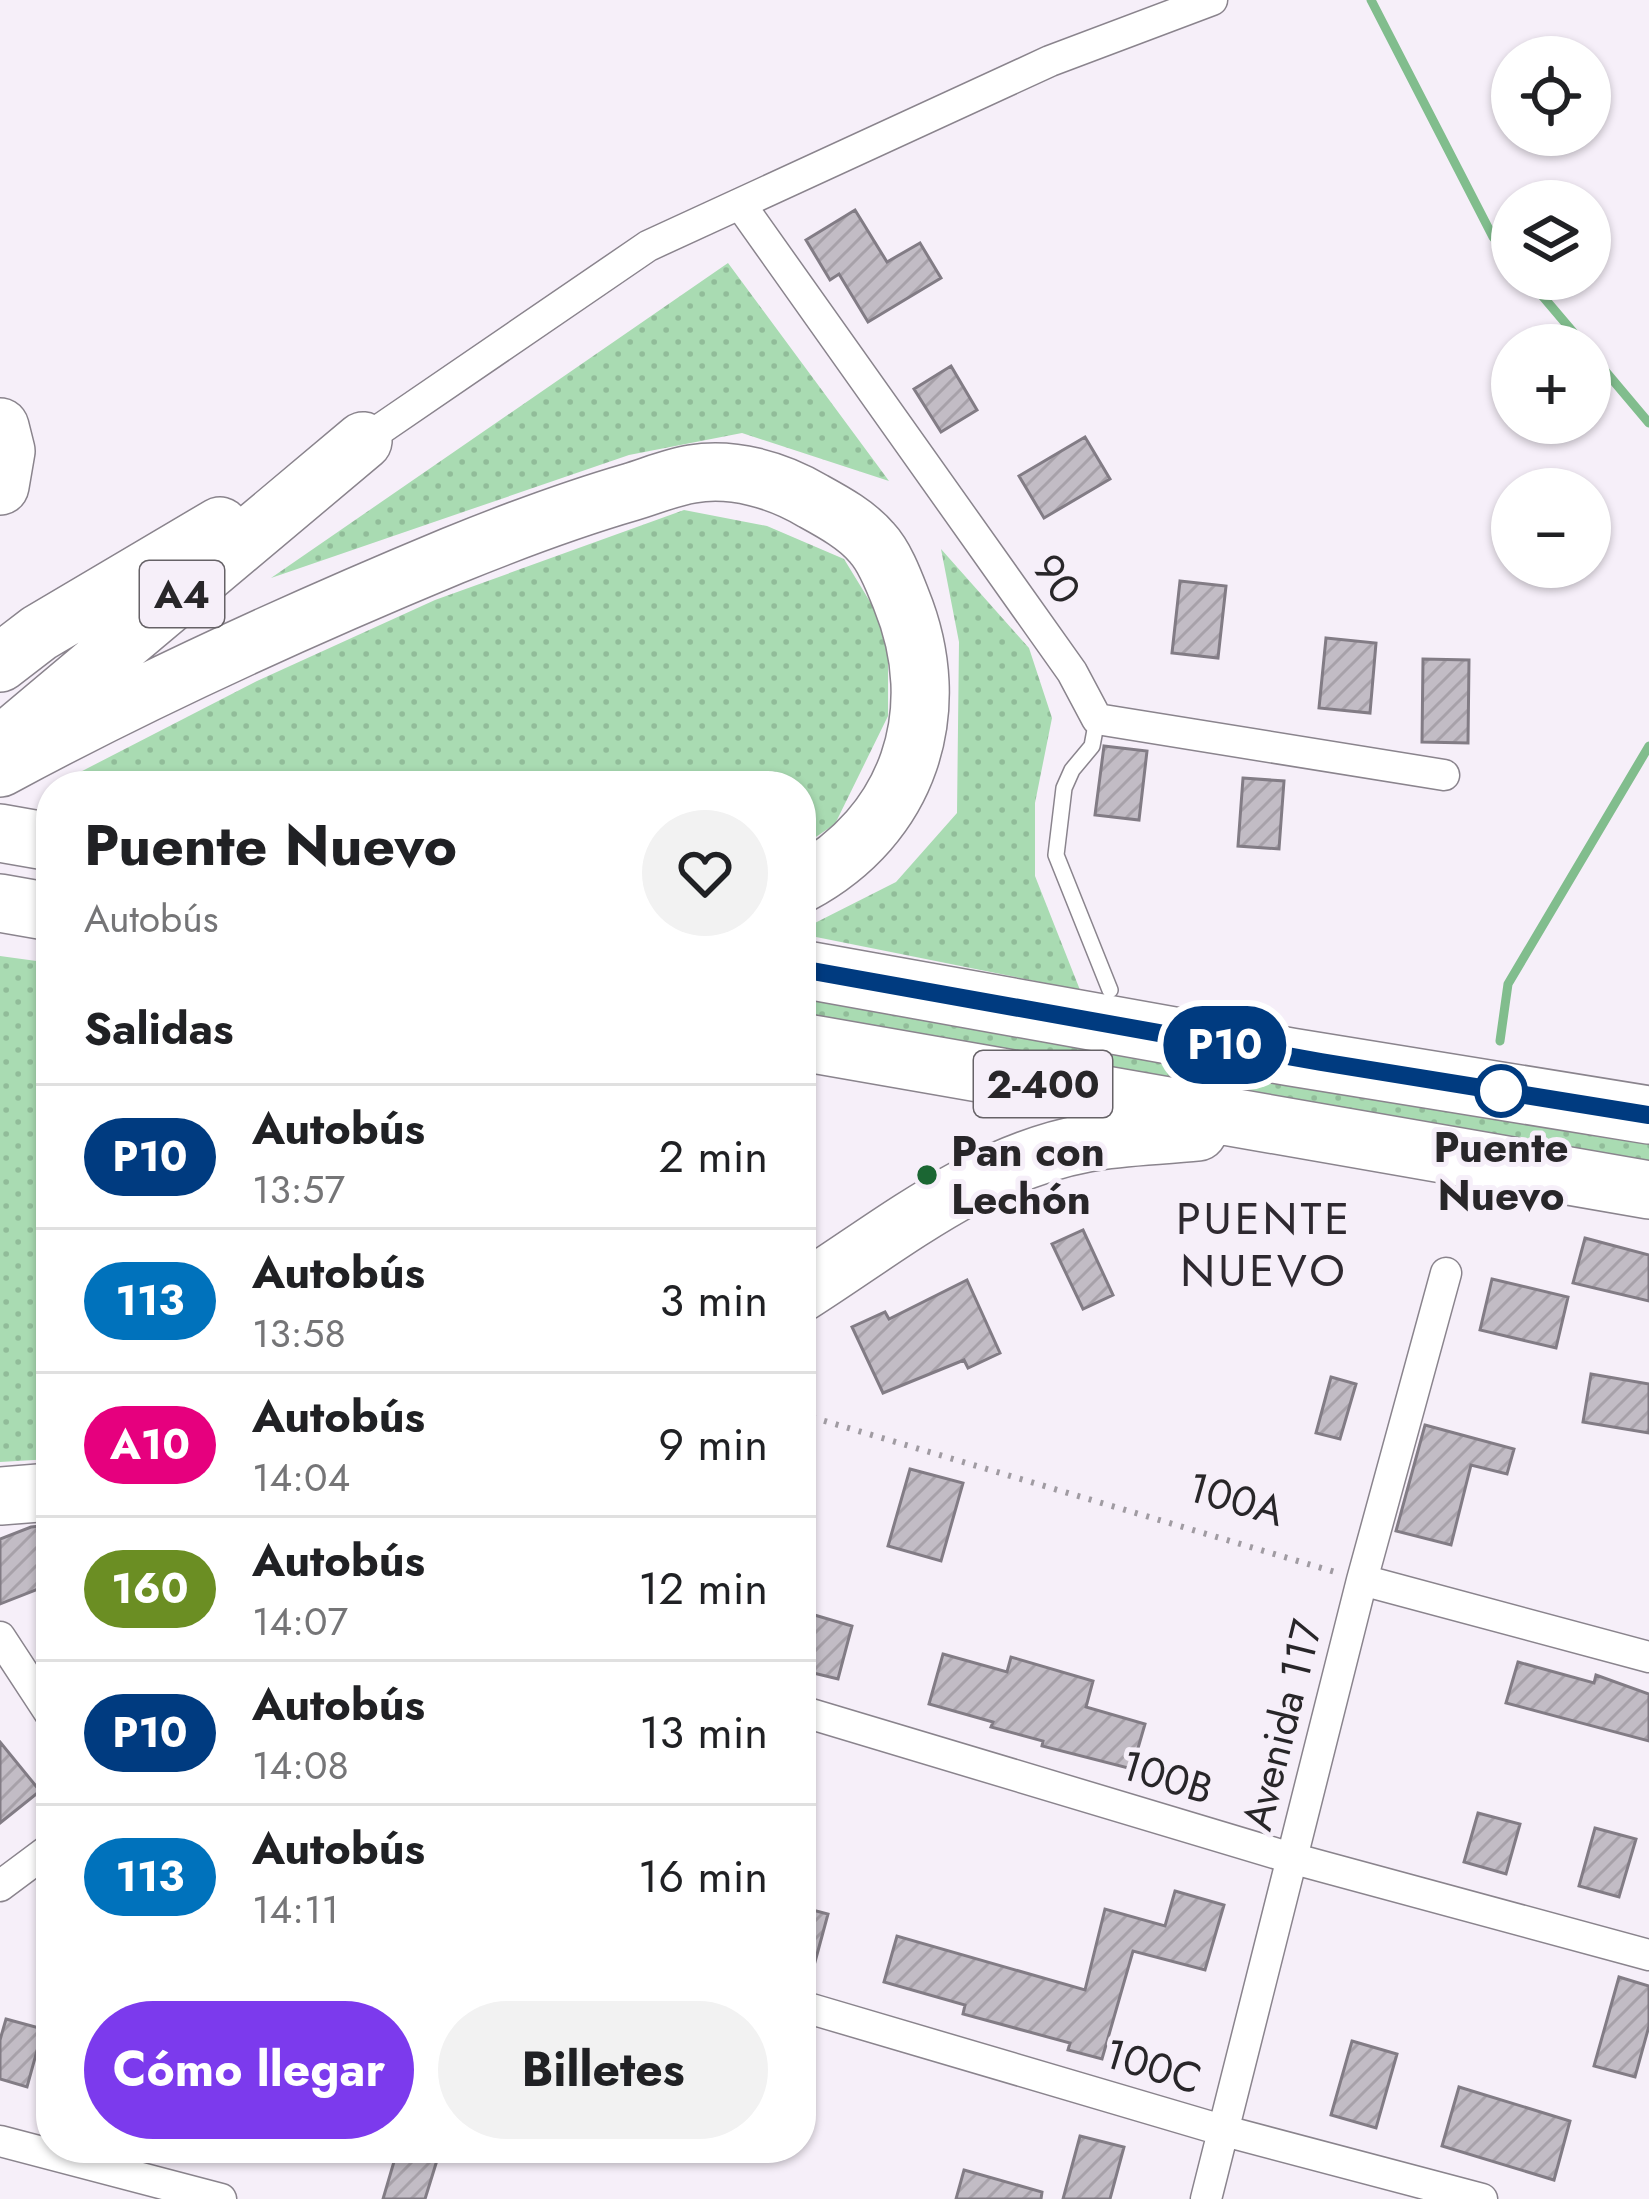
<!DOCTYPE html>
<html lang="es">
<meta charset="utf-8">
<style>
body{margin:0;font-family:Jost,sans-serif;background:#f2f2f2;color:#202124;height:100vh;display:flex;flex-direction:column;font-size:45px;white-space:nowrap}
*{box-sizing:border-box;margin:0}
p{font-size:39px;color:#757577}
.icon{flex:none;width:66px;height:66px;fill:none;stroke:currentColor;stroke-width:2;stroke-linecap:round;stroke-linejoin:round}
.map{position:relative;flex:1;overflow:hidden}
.panel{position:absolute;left:36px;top:771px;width:780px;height:1392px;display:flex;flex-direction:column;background:#fff;border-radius:48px;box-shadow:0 3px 9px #0004}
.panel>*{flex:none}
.badge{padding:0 24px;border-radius:39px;font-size:42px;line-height:78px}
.controls{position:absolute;left:1491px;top:36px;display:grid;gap:24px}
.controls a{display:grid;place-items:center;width:120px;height:120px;border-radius:50%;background:#fff;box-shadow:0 3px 9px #0004;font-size:60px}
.map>.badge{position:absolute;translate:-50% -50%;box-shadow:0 0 0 6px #fff}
h2{padding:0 48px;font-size:45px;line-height:108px}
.round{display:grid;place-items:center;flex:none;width:126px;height:126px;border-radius:63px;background:#f2f2f2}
.headline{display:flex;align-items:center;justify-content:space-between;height:204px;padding:0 48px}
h1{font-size:57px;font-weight:700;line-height:90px}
.button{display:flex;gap:24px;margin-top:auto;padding:24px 48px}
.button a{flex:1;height:138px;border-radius:72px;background:#7c3aed;color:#fff;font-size:48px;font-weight:700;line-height:138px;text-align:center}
.button a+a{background:#f2f2f2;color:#202124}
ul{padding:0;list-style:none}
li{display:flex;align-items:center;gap:36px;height:144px;padding:0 48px;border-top:3px solid #e0e0e0}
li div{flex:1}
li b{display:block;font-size:45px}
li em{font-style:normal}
li .badge{min-width:132px;font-weight:700;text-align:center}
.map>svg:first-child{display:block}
.grass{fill:url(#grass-dots)}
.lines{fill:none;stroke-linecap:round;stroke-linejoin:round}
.stream{stroke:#81bd8d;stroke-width:9}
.building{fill:url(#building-hatch);stroke:#827c85;stroke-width:3}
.lane-casing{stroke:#8a848d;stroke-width:18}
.street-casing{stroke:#8a848d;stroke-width:33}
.highway-casing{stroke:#8a848d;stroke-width:60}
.path{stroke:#a09ba2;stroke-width:6;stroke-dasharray:3 9;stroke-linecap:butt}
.lane{stroke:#fff;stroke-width:15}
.street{stroke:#fff;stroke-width:30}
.highway{stroke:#fff;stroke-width:57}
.line-casing{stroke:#fff;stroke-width:27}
.line{stroke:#003b80;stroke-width:18}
.stop-dot{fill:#fff;stroke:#003b80;stroke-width:6}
.poi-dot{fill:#1b6633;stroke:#f6eff9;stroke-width:4.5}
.labels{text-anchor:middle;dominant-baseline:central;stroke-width:10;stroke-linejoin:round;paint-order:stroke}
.shield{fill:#f6eff9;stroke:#666267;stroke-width:3}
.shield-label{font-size:39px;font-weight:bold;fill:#282629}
.street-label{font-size:42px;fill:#282629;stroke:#f6eff9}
.stop-label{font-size:42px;font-weight:bold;fill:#282629;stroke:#f6eff9}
.poi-label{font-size:42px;font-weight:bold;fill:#282629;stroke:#f6eff9;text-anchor:start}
.neighbourhood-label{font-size:45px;letter-spacing:3px;fill:#2e2930;stroke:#f6eff9}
</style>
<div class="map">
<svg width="1649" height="2199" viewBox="0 0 1649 2199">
<defs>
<pattern id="grass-dots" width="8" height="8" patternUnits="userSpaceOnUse" patternTransform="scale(3)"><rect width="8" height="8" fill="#a9dbb2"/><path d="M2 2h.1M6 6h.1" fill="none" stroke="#91bc99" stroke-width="1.8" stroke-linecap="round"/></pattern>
<pattern id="building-hatch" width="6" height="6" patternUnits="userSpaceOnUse" patternTransform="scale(3)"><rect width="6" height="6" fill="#c2bcc5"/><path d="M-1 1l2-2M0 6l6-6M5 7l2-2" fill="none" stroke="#a7a1a9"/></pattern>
</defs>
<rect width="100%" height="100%" fill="#f6eff9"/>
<!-- grass -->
<path class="grass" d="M728 263 889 481 742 433 629 455 271 578Z
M684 510 767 526 844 559 888 631V716L835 824 801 847V786H53L257 681 435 600Z
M941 549 1029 648 1052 718 1035 803V876L1080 990 801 934V930L896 882 957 813 959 642Z
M0 956 51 963V1459L0 1462Z
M801 986 1649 1132V1172L801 1025Z"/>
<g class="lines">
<!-- stream -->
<path class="stream" d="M1371 0 1493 237 1512 260
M1528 279 1584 345
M1590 353 1649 423
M1500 1041 1508 984 1649 746"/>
</g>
<!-- building -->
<path class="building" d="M855 210 887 262 920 243 941 278 868 322 839 274 830 280 806 240Z
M951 366 977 410 941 432 914 389Z
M1085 437 1110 479 1044 518 1019 476Z
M1180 581 1226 586 1218 658 1172 653Z
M1326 638 1376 643 1370 713 1319 708Z
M1423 659 1469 660 1468 743 1422 742Z
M1104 746 1147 751 1139 820 1095 815Z
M1243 778 1284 781 1279 849 1238 846Z
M1083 1230 1113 1295 1083 1309 1052 1244Z
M1585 1238 1649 1255V1301L1573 1283Z
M1492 1279 1568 1297 1556 1348 1480 1330Z
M967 1280 1000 1353 968 1368 964 1360 883 1393 852 1327 885 1312 889 1319Z
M1591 1374 1649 1384V1433L1583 1422Z
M1331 1377 1356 1384 1340 1439 1316 1433Z
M1425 1425 1514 1449 1507 1474 1471 1465 1451 1545 1396 1531Z
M910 1469 963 1483 941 1561 888 1546Z
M51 1525V1584L0 1604V1539L31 1527Z
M811 1614 852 1626 838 1679 801 1670V1650Z
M943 1654 1007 1672 1011 1657 1093 1681 1086 1707 1145 1724 1132 1769 1042 1746 1043 1741 991 1727 993 1722 929 1704Z
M1518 1662 1594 1683 1596 1675 1649 1694V1741L1506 1703Z
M0 1742 40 1791 0 1823Z
M1478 1813 1520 1824 1506 1874 1464 1862Z
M1595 1828 1636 1839 1619 1897 1579 1886Z
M1175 1891 1224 1905 1205 1970 1133 1951 1102 2059 1068 2050 1070 2043 963 2014 965 2005 884 1982 897 1936 1085 1990 1105 1909 1165 1926Z
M801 1907 828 1914 809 1984 801 1983Z
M1619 1977 1649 1986V2026L1635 2077 1594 2066Z
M6 2019 43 2029 27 2087 0 2079V2040Z
M1352 2041 1397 2054 1376 2128 1331 2115Z
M1459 2087 1570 2121 1554 2180 1442 2146Z
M1080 2136 1124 2147 1110 2199H1063Z
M398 2148 438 2157 425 2199H383Z
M964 2170 1042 2192 1041 2199H956Z"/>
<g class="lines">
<defs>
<path id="lane" d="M1097 719 1092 746 1072 770 1064 788 1056 855 1110 990"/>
<path id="street" d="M740 204 1072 672 1097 719 1444 775
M363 441 648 246 1050 61 1212 0
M1362 1580 1649 1657
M0 1637 51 1715
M801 1711 1291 1858 1649 1955
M0 1886 51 1848
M801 2006 1225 2131 1482 2199
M0 2141 221 2199
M1206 2199 1362 1580 1446 1273"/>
<path id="highway" d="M0 427 6 451 0 486
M0 663 39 633 220 526
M13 735 363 441
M0 768C146 689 298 620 452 556 511 532 569 510 631 492 651 486 672 477 692 474 733 467 778 480 813 501 833 512 857 525 872 543 885 557 894 581 901 599 947 711 909 826 801 884
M0 833 51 842
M0 903 51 912
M801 969 1291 1057 1649 1115
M801 1042 1649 1190
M801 1293C892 1235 978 1163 1087 1143 1123 1136 1161 1136 1198 1132
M0 1496 51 1492"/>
</defs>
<!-- lane casing -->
<use href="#lane" class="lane-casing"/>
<!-- street casing -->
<use href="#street" class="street-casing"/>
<!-- highway casing -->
<use href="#highway" class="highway-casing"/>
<!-- path -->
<path class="path" d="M801 1414 1335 1572"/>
<!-- lane -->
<use href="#lane" class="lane"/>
<!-- street -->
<use href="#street" class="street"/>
<!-- highway -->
<use href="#highway" class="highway"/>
</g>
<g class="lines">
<defs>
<path id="line" d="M801 969 1321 1062 1649 1115"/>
</defs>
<!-- line casing -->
<use href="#line" class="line-casing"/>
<!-- line -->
<use href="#line" class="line"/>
</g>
<!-- markers -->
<circle class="stop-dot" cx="1501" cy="1091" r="24"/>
<circle class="poi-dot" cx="927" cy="1175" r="12"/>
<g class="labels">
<!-- shield labels -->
<g class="shield">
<rect x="140" y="561" width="84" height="66" rx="9"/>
<rect x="974" y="1051" width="138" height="66" rx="9"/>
</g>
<g class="shield-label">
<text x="182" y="594">A4</text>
<text x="1043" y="1084">2-400</text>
</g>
<!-- street labels -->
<g class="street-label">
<text transform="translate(1057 579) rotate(55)">90</text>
<text transform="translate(1236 1499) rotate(16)">100A</text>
<text transform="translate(1282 1725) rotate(-76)">Avenida 117</text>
<text transform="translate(1167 1777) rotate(17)">100B</text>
<text transform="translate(1153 2066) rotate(17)">100C</text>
</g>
<!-- stop labels -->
<g class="stop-label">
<text x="1501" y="1147">Puente<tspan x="1501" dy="48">Nuevo</tspan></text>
</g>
<!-- poi labels -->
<g class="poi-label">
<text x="951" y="1151">Pan con<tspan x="951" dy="48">Lechón</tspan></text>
</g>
<!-- neighbourhood labels -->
<g class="neighbourhood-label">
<text x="1264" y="1218">PUENTE<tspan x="1264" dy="52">NUEVO</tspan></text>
</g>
</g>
</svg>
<div class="controls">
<a><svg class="icon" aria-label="locate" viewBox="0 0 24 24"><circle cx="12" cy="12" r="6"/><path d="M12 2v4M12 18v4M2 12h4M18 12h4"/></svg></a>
<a><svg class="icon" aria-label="layers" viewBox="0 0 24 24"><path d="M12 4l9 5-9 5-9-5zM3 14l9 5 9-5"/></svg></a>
<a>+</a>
<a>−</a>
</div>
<b class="badge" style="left:1225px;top:1045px;background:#003b80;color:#fff">P10</b>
<section class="panel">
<div class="headline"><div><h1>Puente Nuevo</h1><p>Autobús</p></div><a class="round"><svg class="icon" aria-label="heart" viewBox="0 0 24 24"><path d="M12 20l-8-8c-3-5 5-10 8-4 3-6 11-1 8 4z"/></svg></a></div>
<h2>Salidas</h2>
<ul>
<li><span class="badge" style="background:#003b80;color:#fff">P10</span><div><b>Autobús</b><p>13:57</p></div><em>2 min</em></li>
<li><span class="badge" style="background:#0072bc;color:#fff">113</span><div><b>Autobús</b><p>13:58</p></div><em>3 min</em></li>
<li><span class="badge" style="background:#e6007e;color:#fff">A10</span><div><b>Autobús</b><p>14:04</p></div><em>9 min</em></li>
<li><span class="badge" style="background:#6b8e23;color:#fff">160</span><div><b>Autobús</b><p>14:07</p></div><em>12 min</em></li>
<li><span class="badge" style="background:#003b80;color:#fff">P10</span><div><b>Autobús</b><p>14:08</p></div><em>13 min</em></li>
<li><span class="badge" style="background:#0072bc;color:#fff">113</span><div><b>Autobús</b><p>14:11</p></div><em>16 min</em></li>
</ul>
<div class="button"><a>Cómo llegar</a><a>Billetes</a></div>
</section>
</div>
